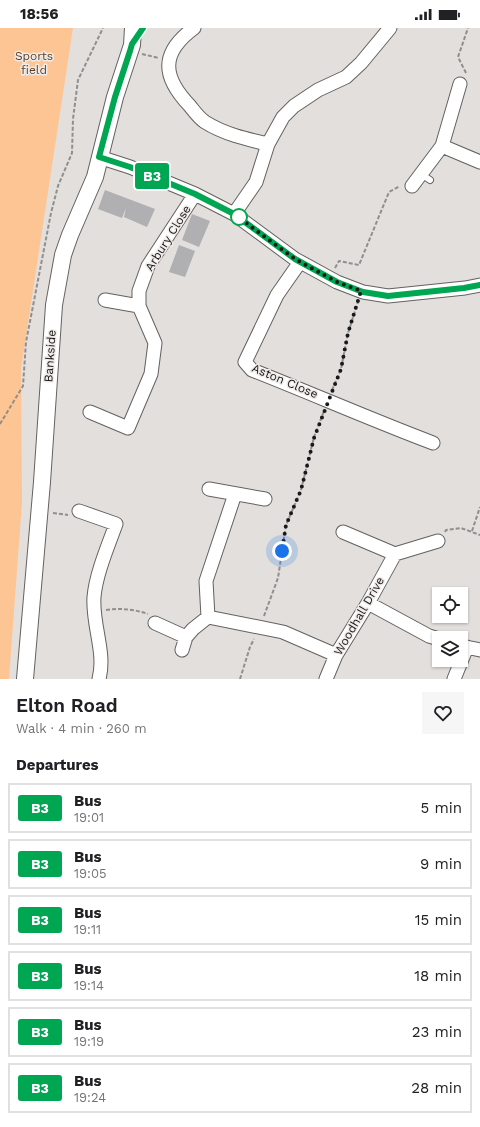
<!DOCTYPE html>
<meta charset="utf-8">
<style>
body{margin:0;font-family:"Work Sans",sans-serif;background:#f6f6f6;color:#202124;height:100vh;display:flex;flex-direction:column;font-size:15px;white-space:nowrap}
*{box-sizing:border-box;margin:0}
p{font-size:13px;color:#757577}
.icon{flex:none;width:22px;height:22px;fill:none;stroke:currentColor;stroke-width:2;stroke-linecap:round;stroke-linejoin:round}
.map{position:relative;height:651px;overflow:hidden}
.side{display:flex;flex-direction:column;background:#fff;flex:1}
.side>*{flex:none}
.badge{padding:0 8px;border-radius:3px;font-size:14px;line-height:26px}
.fabs{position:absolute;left:432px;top:559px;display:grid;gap:8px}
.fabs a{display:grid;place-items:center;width:36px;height:36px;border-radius:0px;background:#fff;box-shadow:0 1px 3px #0004;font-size:20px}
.you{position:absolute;width:20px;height:20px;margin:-10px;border:3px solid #fff;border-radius:50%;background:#1a73e8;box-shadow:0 0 0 6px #1a73e833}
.map>.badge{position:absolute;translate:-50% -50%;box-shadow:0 0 0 2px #fff}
h2{padding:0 16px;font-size:15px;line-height:36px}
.round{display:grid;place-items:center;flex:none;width:42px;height:42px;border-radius:0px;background:#f6f6f6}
.head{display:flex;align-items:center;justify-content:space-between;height:68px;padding:0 16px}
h1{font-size:19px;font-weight:600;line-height:30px}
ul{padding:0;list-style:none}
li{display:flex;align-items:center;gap:12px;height:50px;margin:0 8px 6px;padding:0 8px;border:2px solid #e0e0e0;border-radius:0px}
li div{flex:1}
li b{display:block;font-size:15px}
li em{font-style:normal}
li .badge{min-width:44px;font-weight:700;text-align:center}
.status{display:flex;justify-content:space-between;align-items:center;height:28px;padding:0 20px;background:#fff;direction:ltr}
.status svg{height:11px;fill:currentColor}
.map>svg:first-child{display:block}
.green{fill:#fdc593}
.building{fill:#b0afb2}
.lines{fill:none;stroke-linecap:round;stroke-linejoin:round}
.service-casing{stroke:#64615f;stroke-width:8}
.minor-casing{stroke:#64615f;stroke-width:15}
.tertiary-casing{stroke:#64615f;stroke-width:18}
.path{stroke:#918f8e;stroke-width:2;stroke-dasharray:4 2;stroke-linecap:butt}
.service{stroke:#fff;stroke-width:6}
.minor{stroke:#fff;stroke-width:13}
.tertiary{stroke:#fff;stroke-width:16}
.line-casing{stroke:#fff;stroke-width:9}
.line{stroke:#00a651;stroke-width:6}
.walk{stroke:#1a1919;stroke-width:4;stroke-dasharray:0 7.2}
.stop-dot{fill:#fff;stroke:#00a651;stroke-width:2}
.labels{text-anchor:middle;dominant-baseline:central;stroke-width:3;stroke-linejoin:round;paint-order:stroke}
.park-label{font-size:12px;fill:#5f4022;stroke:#efecea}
.street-label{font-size:12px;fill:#1a1919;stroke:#efecea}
</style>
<div class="status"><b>18:56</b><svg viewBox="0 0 49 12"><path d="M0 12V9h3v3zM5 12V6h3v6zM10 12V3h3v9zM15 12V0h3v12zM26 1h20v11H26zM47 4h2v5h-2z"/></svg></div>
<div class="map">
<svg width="480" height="651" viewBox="0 0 480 651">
<rect width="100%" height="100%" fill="#e2dfdd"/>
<!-- green -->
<path class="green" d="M0 0H73L21 341 22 474 9 651H0Z"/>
<!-- building -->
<path class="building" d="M105 162 155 181 147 199 124 189 126 180 122 190 98 181Z
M192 186 210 193 199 219 182 212Z
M179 217 195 223 185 249 169 244Z"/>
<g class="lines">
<defs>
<path id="service" d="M421 146 430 152"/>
<path id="minor" d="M194 0C160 25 162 49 190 78 194 83 199 90 205 94 224 106 246 111 268 116
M442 118 480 134
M99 129 130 139 195 166 234 186 295 231 337 254 363 264 388 268 465 260 480 257
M412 158 442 118 460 56
M234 186 256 154 268 116 283 89 294 78 318 62 346 49 361 35 390 0
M300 234 277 267 245 334 252 342C313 366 372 392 433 415
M105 272 139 278
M90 384 128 400 151 346 155 315 139 278V263L148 238 195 166
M209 461 265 471
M79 483 116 496C108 518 96 546 94 569 92 597 106 624 99 651
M343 504 395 526 438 513
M368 575 429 608 439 611
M208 589 283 604 336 627
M155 595 186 609 193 601 208 589 206 553 235 466
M461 618 480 622
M182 622 186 609
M326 651 336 627 368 575 395 526
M454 651 467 619"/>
<path id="tertiary" d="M25 651 42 454 54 277 63 227 70 207 95 149 115 69 132 17 133 0"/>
</defs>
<!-- service casing -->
<use href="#service" class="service-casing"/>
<!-- minor casing -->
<use href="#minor" class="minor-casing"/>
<!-- tertiary casing -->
<use href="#tertiary" class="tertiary-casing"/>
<!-- path -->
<path class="path" d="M142 26 159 30
M466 45 458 29 468 0
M335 240 339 233 359 237 389 164 400 158
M332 362 341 341 348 305 358 274
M0 396 23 358 26 314 51 185 58 158 72 125 73 91 78 52 103 0
M53 485 68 487
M472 503 480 479
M445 504 446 502 461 500 480 507
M106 582C121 580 134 581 148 586
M264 588 278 550 286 497 301 462 314 409 324 383
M240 651 250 619 254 611"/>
<!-- service -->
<use href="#service" class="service"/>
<!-- minor -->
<use href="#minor" class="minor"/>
<!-- tertiary -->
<use href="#tertiary" class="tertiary"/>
</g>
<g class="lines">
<defs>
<path id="line" d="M143 0 132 16 130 23 115 69 99 129 130 139 195 166 234 186 295 231 337 254 363 264 388 268 464 260 480 257"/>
</defs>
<!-- line casing -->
<use href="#line" class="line-casing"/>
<!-- line -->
<use href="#line" class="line"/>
<!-- walk -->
<path class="walk" d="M239 189 234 186 295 231 337 254 361 263 348 305 341 341 314 410 301 462 286 497 282 523"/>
</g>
<!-- markers -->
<circle class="stop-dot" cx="239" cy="189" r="8"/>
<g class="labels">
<!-- park labels -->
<g class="park-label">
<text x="34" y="28">Sports<tspan x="34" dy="14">field</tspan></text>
</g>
<!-- street labels -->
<g class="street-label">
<text transform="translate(168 210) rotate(-58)">Arbury Close</text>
<text transform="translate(50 328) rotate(-86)">Bankside</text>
<text transform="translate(285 353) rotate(23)">Aston Close</text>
<text transform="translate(359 588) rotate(-60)">Woodhall Drive</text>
</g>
</g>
</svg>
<div class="fabs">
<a><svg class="icon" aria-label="locate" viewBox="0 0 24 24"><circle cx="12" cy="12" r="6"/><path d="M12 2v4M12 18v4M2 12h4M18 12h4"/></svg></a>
<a><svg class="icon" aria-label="layers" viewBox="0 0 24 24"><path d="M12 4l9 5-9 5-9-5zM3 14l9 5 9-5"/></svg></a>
</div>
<div class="you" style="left:282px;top:523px"></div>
<b class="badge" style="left:152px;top:148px;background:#00a651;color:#fff">B3</b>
</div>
<section class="side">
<div class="head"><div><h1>Elton Road</h1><p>Walk · 4 min · 260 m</p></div><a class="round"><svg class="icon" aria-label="heart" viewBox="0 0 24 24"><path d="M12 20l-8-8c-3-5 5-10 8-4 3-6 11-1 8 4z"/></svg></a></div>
<h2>Departures</h2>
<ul>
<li><span class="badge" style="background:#00a651;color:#fff">B3</span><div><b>Bus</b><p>19:01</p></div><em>5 min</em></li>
<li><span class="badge" style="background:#00a651;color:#fff">B3</span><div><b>Bus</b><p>19:05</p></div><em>9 min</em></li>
<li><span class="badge" style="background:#00a651;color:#fff">B3</span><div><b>Bus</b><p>19:11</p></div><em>15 min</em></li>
<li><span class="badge" style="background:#00a651;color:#fff">B3</span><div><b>Bus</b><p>19:14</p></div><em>18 min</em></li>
<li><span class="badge" style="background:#00a651;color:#fff">B3</span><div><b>Bus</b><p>19:19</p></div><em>23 min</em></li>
<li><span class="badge" style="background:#00a651;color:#fff">B3</span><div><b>Bus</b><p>19:24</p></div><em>28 min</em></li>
</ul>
</section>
